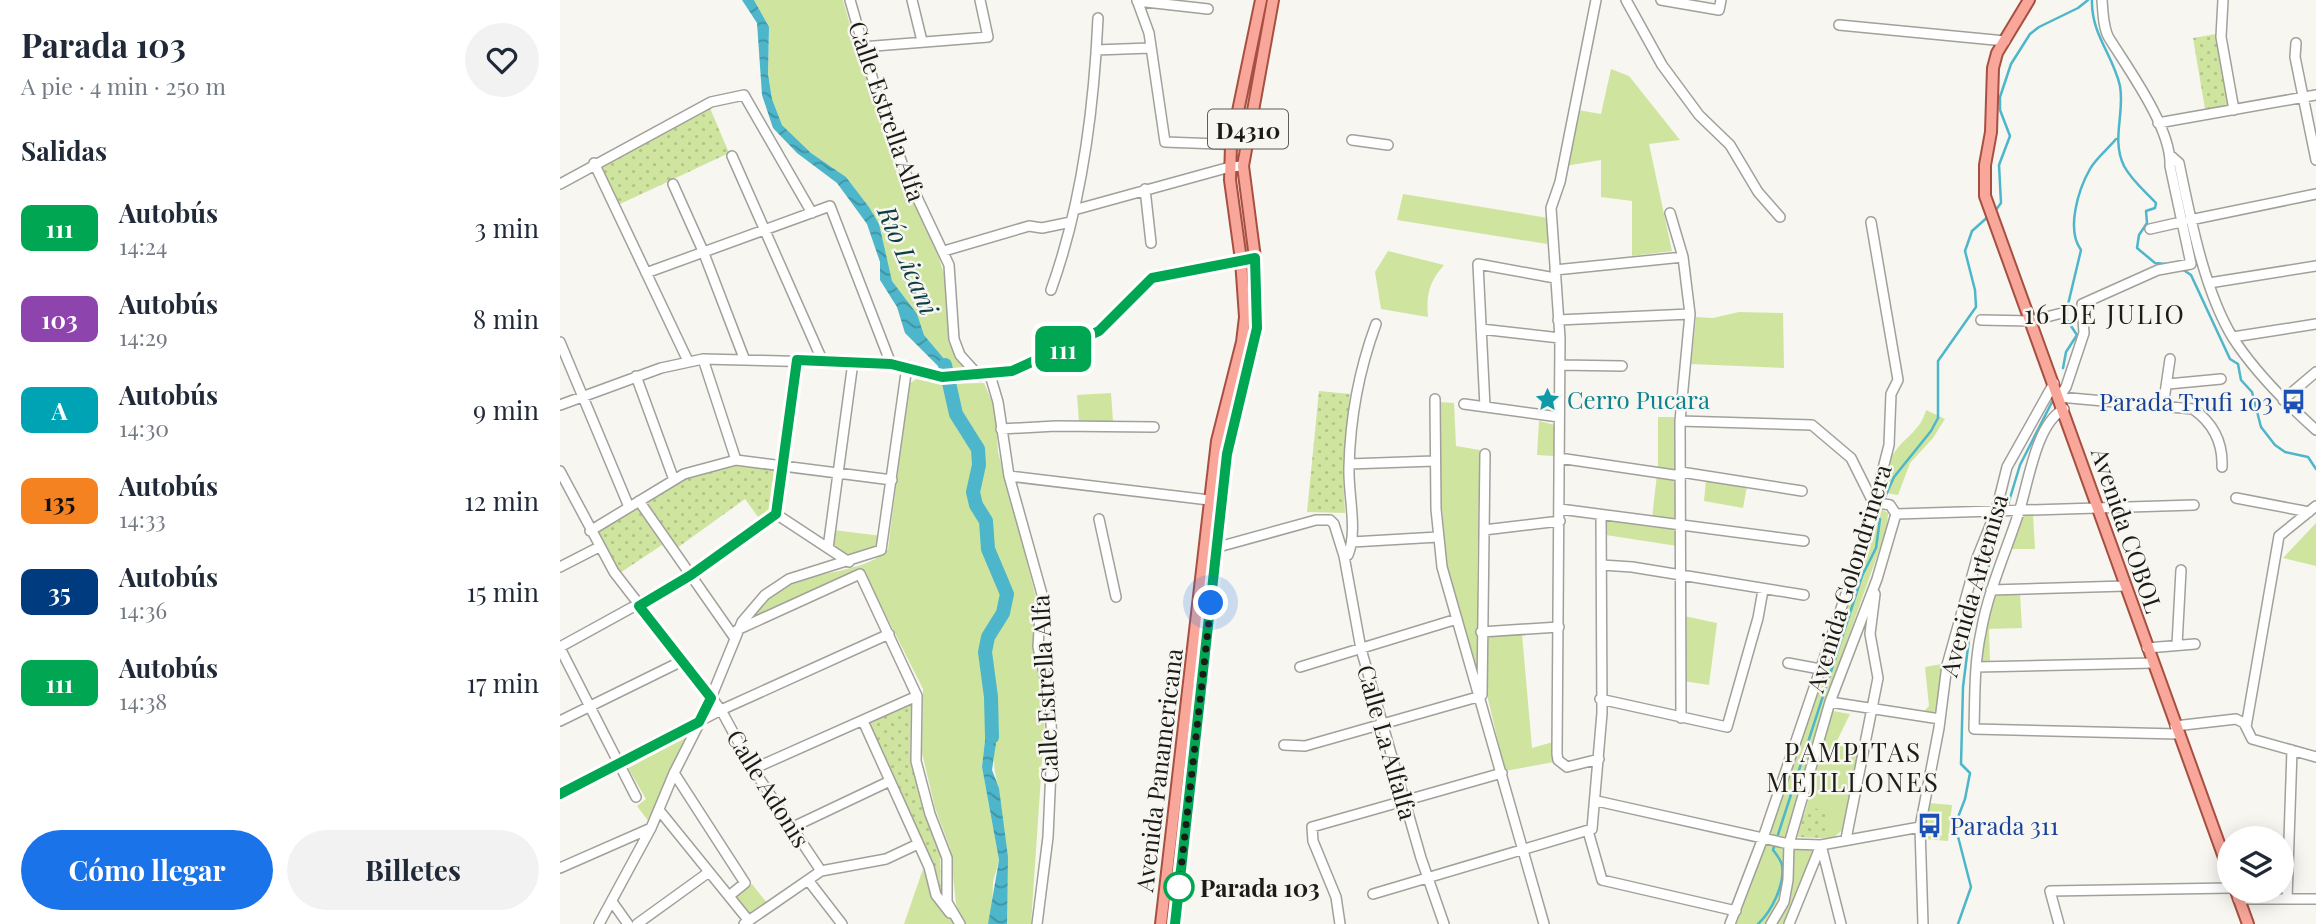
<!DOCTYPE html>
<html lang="es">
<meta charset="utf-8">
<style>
body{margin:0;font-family:"Playfair Display",serif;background:#f2f2f3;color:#1f2937;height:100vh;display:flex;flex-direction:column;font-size:26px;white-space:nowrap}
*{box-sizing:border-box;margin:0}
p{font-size:23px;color:#747a83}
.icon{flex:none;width:38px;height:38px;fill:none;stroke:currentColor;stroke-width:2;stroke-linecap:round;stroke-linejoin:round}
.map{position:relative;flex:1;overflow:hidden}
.drawer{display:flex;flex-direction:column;background:#fff;width:560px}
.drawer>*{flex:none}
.badge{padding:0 14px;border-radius:10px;font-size:24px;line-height:46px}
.controls{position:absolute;left:1657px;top:826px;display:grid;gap:14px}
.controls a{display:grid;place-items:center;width:77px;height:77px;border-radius:50%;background:#fff;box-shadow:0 4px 18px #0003;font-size:35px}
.you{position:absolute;width:35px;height:35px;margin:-18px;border:5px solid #fff;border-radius:50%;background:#1a73e8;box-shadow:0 0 0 10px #1a73e833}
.map>.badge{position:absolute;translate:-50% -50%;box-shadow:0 0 0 4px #fff}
h2{padding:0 21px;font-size:26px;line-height:63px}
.round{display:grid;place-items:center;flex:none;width:74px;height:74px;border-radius:37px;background:#f2f2f3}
.headline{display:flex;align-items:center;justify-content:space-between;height:119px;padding:0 21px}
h1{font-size:33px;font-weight:700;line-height:52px}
.action{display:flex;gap:14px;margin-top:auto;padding:14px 21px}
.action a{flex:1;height:80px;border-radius:42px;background:#1a73e8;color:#fff;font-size:28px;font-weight:700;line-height:80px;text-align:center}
.action a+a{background:#f2f2f3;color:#1f2937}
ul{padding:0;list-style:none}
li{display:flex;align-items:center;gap:21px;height:91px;padding:0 21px}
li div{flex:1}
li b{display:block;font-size:26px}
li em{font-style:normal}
li .badge{min-width:77px;font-weight:700;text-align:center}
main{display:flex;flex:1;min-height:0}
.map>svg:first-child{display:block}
.green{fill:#cfe59f}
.park{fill:url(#park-dots)}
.water{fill:url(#water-waves)}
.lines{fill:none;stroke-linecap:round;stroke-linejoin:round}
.stream{stroke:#4db6ca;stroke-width:2.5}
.river{stroke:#4db6ca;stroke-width:14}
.minor-casing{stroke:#a1a09a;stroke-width:12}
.major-casing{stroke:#a75041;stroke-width:14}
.minor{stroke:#fff;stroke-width:9}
.major{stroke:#f8a79a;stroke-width:10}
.line-casing{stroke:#fff;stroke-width:16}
.line{stroke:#00a651;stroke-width:10}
.walk{stroke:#1b1b19;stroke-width:7;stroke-dasharray:0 12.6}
.stop-dot{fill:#fff;stroke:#00a651;stroke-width:3.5}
.labels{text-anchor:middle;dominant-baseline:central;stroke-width:5;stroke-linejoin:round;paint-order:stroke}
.shield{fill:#f7f6f0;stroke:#5d5d5a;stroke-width:2}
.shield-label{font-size:23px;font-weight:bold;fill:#1b1b19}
.street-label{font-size:24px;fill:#1b1b19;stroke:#f7f6f0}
.culture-label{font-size:24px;fill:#0d838f;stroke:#f7f6f0;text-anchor:start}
.transit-label{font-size:24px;fill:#164399;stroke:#f7f6f0;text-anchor:end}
.stop-label{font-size:24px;font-weight:bold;fill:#1b1b19;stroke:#f7f6f0;text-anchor:start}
.water-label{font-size:26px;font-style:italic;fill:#0d3e46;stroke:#f7f6f0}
.neighbourhood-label{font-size:26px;letter-spacing:2px;fill:#1b1b19;stroke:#f7f6f0}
</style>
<main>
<section class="drawer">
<div class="headline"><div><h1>Parada 103</h1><p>A pie · 4 min · 250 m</p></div><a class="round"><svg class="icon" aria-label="heart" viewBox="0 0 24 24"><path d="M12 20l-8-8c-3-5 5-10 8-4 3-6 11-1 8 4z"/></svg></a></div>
<h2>Salidas</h2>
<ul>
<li><span class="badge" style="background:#00a651;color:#fff">111</span><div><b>Autobús</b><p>14:24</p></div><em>3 min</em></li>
<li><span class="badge" style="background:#8e44ad;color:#fff">103</span><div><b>Autobús</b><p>14:29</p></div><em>8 min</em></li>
<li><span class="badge" style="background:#00a3b4;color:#fff">A</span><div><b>Autobús</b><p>14:30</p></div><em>9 min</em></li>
<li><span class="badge" style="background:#f58220;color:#111">135</span><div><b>Autobús</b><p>14:33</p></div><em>12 min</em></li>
<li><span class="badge" style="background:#003b80;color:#fff">35</span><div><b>Autobús</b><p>14:36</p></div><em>15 min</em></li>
<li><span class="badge" style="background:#00a651;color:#fff">111</span><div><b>Autobús</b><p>14:38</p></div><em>17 min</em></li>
</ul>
<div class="action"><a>Cómo llegar</a><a>Billetes</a></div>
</section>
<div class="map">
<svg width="1756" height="924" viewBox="0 0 1756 924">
<defs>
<pattern id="park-dots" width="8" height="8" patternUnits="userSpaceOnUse" patternTransform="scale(1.75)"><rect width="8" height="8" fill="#cfe59f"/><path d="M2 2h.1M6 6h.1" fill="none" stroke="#b1c488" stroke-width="1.8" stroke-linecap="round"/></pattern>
<pattern id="water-waves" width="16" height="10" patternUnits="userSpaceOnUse" patternTransform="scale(1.75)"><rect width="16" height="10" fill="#4db6ca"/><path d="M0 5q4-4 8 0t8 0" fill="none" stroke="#3f93a3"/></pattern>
</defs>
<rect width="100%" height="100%" fill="#f7f6f0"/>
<!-- green -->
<path class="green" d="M194 0H283L297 50 348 186 379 258 391 296 388 341 405 371 396 373 364 335 356 314 332 281 309 207 286 177 251 153 222 125 212 99 208 74 209 27Z
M1051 69 1069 76 1120 140 1089 144 1112 251 1072 256V201L1041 197V160L1005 166 1018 110 1041 114Z
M843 194 988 218 987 244 837 220Z
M828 251 884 265C869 282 866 295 868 317L821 309 815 272Z
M1179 312 1223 313 1224 368 1131 364 1136 317 1153 318Z
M356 379 382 384 424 383 435 409 438 452 478 605 475 649 486 703 471 924H447L439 788C430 765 437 743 432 719L427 723 422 767 439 860 433 882 432 911 428 924H403L396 904 390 848 375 808 362 753 363 689 303 570 186 622C198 610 211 591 226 584 253 573 310 571 328 549L349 384Z
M551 393 553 421 519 422 517 395Z
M880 402 894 403 896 446 920 450 917 577 921 686 886 562 878 455Z
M1366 410 1385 419 1373 438 1350 463 1338 495 1320 492C1323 476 1326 463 1336 450 1348 435 1361 429 1366 410Z
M1098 417H1116L1118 522 1092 518 1098 466Z
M979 421 995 425 994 456 977 455Z
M1146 480 1187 486 1183 508 1144 501Z
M1319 508 1328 513 1327 528 1277 669 1223 849C1228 878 1221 900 1205 924H1175L1297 567C1301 557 1316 510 1319 508Z
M1473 514 1475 549H1451L1464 515Z
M1045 520 1118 530 1117 546 1046 535Z
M1756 523V566L1723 558Z
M273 530 322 536 319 546 291 558 271 543Z
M643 593 647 594 610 924H605Z
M1460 593 1462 628 1429 629 1430 662H1419L1436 594Z
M1124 616 1157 623 1149 685 1123 681Z
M962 634 972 748 993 742 994 762 945 771 928 699 926 637Z
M1382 664 1377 708 1374 712 1364 711 1369 706 1365 667Z
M1273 711 1290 714 1275 745 1302 750 1285 828 1273 838 1238 837Z
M129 735 89 822 77 806 86 799 68 768Z
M1368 803 1392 805 1388 841 1364 839Z
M1234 848 1254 849 1223 924H1216L1230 891Z
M363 869 375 903 395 924H344Z
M192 884 207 903 191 914 176 897Z"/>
<!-- park -->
<path class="park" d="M1656 34 1668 105 1645 109 1633 38Z
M150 108 169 153 58 205 40 165Z
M759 391 790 394 783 473 785 513 747 512Z
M177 464 218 468 211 514 201 521 185 499 117 548 86 501 125 478Z
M78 508 105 543 60 573 36 533Z
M351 703 350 755 362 803 380 848 381 896 378 877 309 722Z
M1250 808 1268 810 1264 838 1238 837 1243 816Z"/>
<!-- water -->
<path class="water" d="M182 0H194L209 27 208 74 212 99 222 125 251 153 286 177 309 207 319 224 332 281 357 314 364 335 396 373H385L345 333 337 307 320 280V262L307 224 277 183 237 153 213 128 202 95 197 23Z
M433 718 436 743 432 770 439 788 448 857 447 924H428L439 860 422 767 427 723Z"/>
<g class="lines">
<!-- stream -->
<path class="stream" d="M1532 0C1531 34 1553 55 1560 86 1565 114 1551 139 1564 166 1572 181 1585 191 1596 203L1595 208 1586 211 1587 223 1579 235 1577 248 1595 263 1607 264
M1435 211 1441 203 1439 165 1450 136 1440 110V97L1451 64 1470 34 1479 27 1518 8 1528 0
M1622 269 1631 275 1670 359 1678 364 1681 380 1692 392 1701 427 1715 445 1725 452 1748 457 1756 469
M1503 368 1506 352 1517 335 1505 317 1521 250C1506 230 1518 190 1530 169 1536 158 1548 149 1556 139
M1325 497 1334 477 1371 431 1378 418V361L1416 307 1415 290 1405 251 1412 231 1430 215
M1447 508 1460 465 1492 402
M1198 924C1212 911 1225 884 1222 865 1221 860 1216 854 1213 850L1302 576 1316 548 1320 519
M1398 924 1411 887 1395 825 1405 799 1410 773 1401 764 1403 687 1411 623 1445 514"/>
<!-- river -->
<path class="river" d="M385 365 396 414 418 449 419 465 413 492 416 505 426 521 428 549 447 594 443 613 428 637 425 652 431 697 432 737"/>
<defs>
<path id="minor" d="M290 0 317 94 346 174 389 265 394 339 400 355 419 376
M352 0 362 41
M577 0 589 33 605 142 685 145
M1036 0 1000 182 991 208 1000 338 997 754 998 760 1007 767 1039 759
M1066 0 1102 65 1139 115 1170 145 1198 192 1220 217
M1101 0 1159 10 1161 0
M1542 0C1543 11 1543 28 1549 38 1569 70 1612 129 1610 166L1631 264 1598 270 1522 304 1524 333 1506 387 1499 397 1633 409C1653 423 1663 443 1662 467
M1663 0 1661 37 1674 110
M577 1 648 9
M1279 25 1445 41
M1736 43 1735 57 1756 160
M302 47 428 37 420 0
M536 50 590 48
M1598 123 1756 95
M792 140 828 145
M1610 155 1619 163C1630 216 1644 291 1673 338 1695 372 1726 403 1756 430
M172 156 263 362
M34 163 128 361
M0 184 151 102 184 95 252 213
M113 184 143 251 184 358
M585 189 591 243
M514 210 670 167 683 166
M1110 213 1123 257 1130 314 1120 421 1121 718
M1630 220 1756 194
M1590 229 1621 222
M384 251 469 226 482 228 511 222
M995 270 1123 257
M86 273 270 206 331 364
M1649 283 1756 266
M491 290C522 204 534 109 538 18
M998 320 1130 314
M1421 320 1471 321 1502 313
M921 329 1000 338
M1673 337 1756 324
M0 342 69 507
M143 359 176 460
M1000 365 1062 366
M430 375 438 402 449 476 485 605 480 615 478 647 490 699 492 746 488 837 477 924
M76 376 114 480
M1608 384 1661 379
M875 399 876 509 882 567 984 924
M1723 400 1756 372
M904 404 999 417
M0 405 101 368 143 359 331 364 382 377 452 371 539 331 586 283 599 275 695 258
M925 407 918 264 995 278
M1603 407 1610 359
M1504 409C1475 424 1468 487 1458 515 1445 554 1428 592 1421 632 1414 664 1415 697 1414 729L1618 734
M1120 421 1252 425 1291 458 1313 502 1330 505 1336 514
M441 429 496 426 594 427
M999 458 1121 476
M789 464 874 461
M0 471 54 572 161 710 193 769 261 871
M1121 472 1242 491
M449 476 649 500
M1676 498 1749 512
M79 501 174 637
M1000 509 1244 541
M216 514 289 562
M1336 514 1634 505
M539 519 556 597
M924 530 1000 521
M30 531 124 474 176 460 332 480
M792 542 878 537
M268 548 293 362
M651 549 756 520H770L774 524 784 556 801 649 861 858 884 924
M784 556 788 555C798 531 788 494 789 468 790 418 799 370 816 324
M1042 565 1072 567 1244 595
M0 567 39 547
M1431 590 1565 586
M177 630 300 574 357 696 356 761 370 814 387 858V902L400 924
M921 632 999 627
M1617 645 1621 570
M0 647 131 575 216 514 237 361
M0 648 76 797
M1587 648 1635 644
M1228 663 1260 669
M740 667 897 619
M1416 667 1593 663
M922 695 925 454
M1040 699 1167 727 1198 618 1203 590
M1270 702 1380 719
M0 721 120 662
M303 721 369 867 376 895 390 913
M1615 726 1676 719 1684 723 1692 739 1756 757
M1686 727 1719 536 1756 506
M724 745 745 746 921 696
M193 769 357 696
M114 773 185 883 169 896
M0 794 161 710 329 634
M1037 801 1229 844 1261 845 1360 827
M99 810 189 921
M233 827 330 781
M1028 831 1042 880 1176 911
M1286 839 1318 678 1310 634 1315 594
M1261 845 1281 924
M0 868 91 828
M248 880 282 924
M813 894 1032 829 1042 713 1041 515
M1678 899H1756
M1727 899 1732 750
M53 903 68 924
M39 924 91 828 114 773 146 710 182 622 205 595 229 579 321 550 347 366
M77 924 149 872
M184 924 261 871 326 859 358 844
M780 924 776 897 753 841 752 827 942 773
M1170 924 1203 838 1306 535 1329 445 1331 394 1338 380 1311 222
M1211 924 1224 902 1228 880 1229 844 1270 702 1317 579 1336 514
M1229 924 1261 845
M1363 924 1360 827 1379 728 1387 665 1417 558 1436 511 1447 467 1494 383
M1499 924 1490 891 1670 888"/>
<path id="major" d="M1469 0 1437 53 1433 68 1431 132 1425 165V196L1670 874
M1676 891 1688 924
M601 924 657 441 682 342 685 317 681 260 670 180 671 145 701 0
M615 924 667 454 697 328 695 258 683 166 713 0"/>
</defs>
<!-- minor casing -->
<use href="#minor" class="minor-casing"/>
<!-- major casing -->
<use href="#major" class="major-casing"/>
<!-- minor -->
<use href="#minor" class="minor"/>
<!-- major -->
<use href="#major" class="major"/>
</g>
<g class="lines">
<defs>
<path id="line" d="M0 794 139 722 151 698 79 606 131 575 216 514 237 360 331 364 382 377 452 371 539 331 592 278 695 258 697 328 667 454 615 924"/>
</defs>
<!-- line casing -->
<use href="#line" class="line-casing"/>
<!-- line -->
<use href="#line" class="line"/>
<!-- walk -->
<path class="walk" d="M619 887 651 603"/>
</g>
<!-- icons -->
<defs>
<symbol id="sight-bare" viewBox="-9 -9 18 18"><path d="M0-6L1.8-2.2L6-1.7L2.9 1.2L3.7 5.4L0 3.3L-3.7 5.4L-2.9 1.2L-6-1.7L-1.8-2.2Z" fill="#0f9aa8" stroke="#f7f6f0" stroke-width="2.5" paint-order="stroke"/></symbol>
<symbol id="bus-bare" viewBox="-9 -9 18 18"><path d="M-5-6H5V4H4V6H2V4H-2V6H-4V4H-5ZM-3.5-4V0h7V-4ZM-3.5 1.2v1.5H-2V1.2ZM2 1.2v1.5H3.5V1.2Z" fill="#1a4fb4" stroke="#f7f6f0" stroke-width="2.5" paint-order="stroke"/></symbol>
</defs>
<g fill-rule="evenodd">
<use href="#sight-bare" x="970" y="382" width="35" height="35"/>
<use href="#bus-bare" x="1716" y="384" width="35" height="35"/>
<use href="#bus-bare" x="1352" y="808" width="35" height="35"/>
</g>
<!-- markers -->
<circle class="stop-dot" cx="619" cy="887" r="14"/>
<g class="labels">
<!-- shield labels -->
<rect class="shield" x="648" y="109.5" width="80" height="39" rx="5"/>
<g class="shield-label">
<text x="688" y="129">D4310</text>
</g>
<!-- street labels -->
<g class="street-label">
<text transform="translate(328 111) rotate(71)">Calle Estrella Alfa</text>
<text transform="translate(1568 530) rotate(71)">Avenida COBOL</text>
<text transform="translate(1288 578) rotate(-73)">Avenida Golondrinera</text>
<text transform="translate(1413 585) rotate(-74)">Avenida Artemisa</text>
<text transform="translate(484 689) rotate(-93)">Calle Estrella Alfa</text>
<text transform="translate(828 742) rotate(74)">Calle La Alfalfa</text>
<text transform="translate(598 770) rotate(-83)">Avenida Panamericana</text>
<text transform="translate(209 788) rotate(58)">Calle Adonis</text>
</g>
<!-- culture labels -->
<g class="culture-label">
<text x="1007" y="399">Cerro Pucara</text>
</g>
<!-- transit labels -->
<g class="transit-label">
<text x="1713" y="401">Parada Trufi 103</text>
<text x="1390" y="825" text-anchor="start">Parada 311</text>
</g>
<!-- stop labels -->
<g class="stop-label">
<text x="640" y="887">Parada 103</text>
</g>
<!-- water labels -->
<g class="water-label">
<text transform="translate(349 260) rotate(67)">Río Licani</text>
</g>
<!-- neighbourhood labels -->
<g class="neighbourhood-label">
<text x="1545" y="313">16 DE JULIO</text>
<text x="1293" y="751">PAMPITAS<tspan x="1293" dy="30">MEJILLONES</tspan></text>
</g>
</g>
</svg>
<div class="controls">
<a><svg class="icon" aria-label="layers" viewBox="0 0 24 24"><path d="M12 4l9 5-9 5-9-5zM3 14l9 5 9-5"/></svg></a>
</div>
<div class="you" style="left:651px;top:603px"></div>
<b class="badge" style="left:503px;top:349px;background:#00a651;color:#fff">111</b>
</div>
</main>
